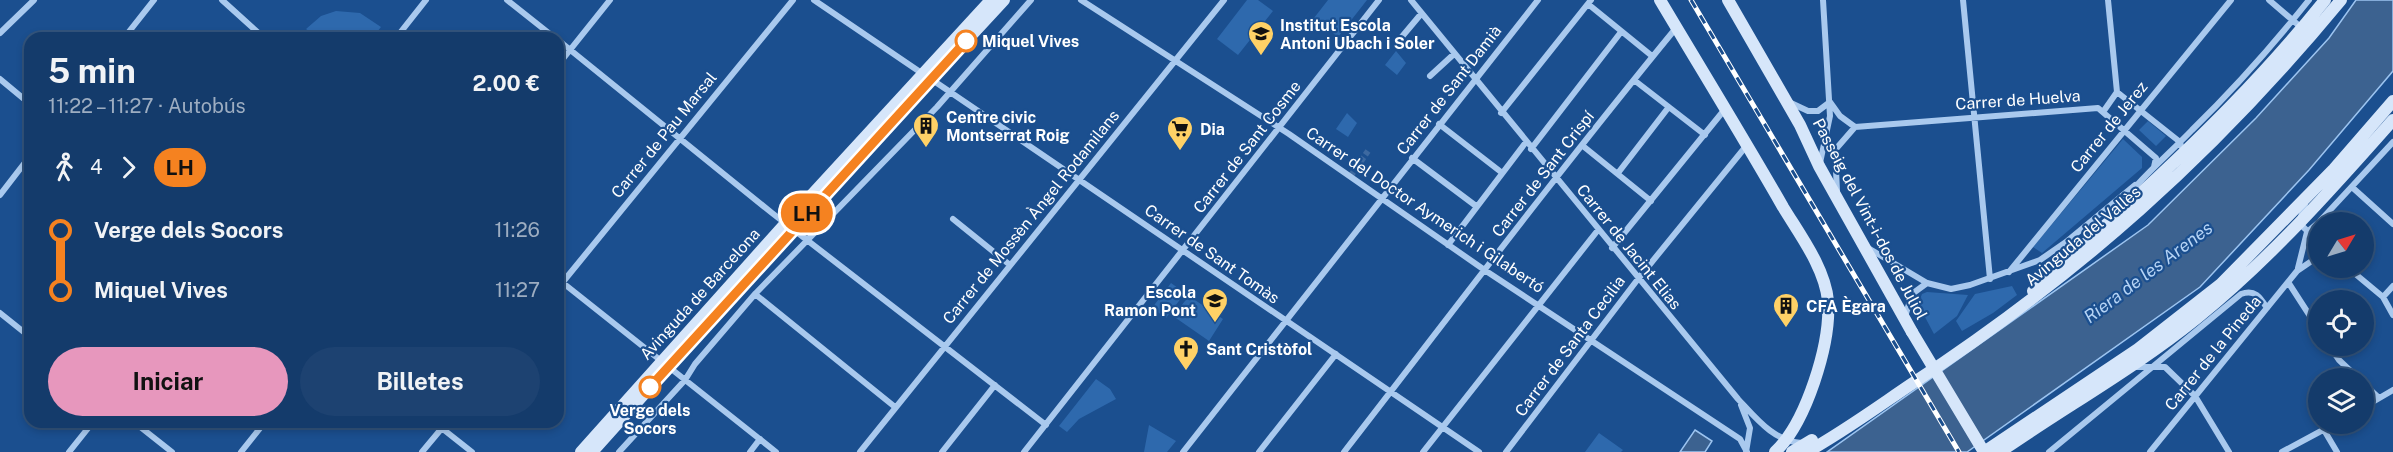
<!DOCTYPE html>
<html lang="es">
<meta charset="utf-8">
<style>
body{margin:0;font-family:"Public Sans",sans-serif;background:#1d4271;color:#f1f3f6;height:100vh;display:flex;flex-direction:column;font-size:22px;white-space:nowrap}
*{box-sizing:border-box;margin:0}
p{font-size:20px;color:#9dadc1}
.icon{flex:none;width:33px;height:33px;fill:none;stroke:currentColor;stroke-width:2;stroke-linecap:round;stroke-linejoin:round}
.map{position:relative;flex:1;overflow:hidden}
.sheet{position:absolute;left:24px;top:32px;width:540px;height:396px;display:flex;flex-direction:column;background:#143b6b;border-radius:18px;box-shadow:0 3px 9px #0003,0 0 0 2px #33557e}
.sheet>*{flex:none}
.badge{padding:0 12px;border-radius:20px;font-size:21px;line-height:39px}
.needle{width:39px;rotate:52deg}
.controls{position:absolute;left:2308px;top:212px;display:grid;gap:12px}
.controls a{display:grid;place-items:center;width:66px;height:66px;border-radius:50%;background:#143b6b;box-shadow:0 3px 9px #0003,0 0 0 2px #33557e;font-size:30px}
.map>.badge{position:absolute;translate:-50% -50%;box-shadow:0 0 0 3px #fff}
.legs{display:flex;align-items:center;gap:9px;height:66px;padding:0 24px;font-size:20px}
.legs p{margin-inline-start:auto}
.overview{display:flex;align-items:center;justify-content:space-between;height:102px;padding:0 24px}
h1{font-size:33px;font-weight:700;line-height:45px}
.primary-button{display:flex;gap:12px;margin-top:auto;padding:12px 24px}
.primary-button a{flex:1;height:69px;border-radius:36px;background:#e797bd;color:#111;font-size:24px;font-weight:700;line-height:69px;text-align:center}
.primary-button a+a{background:#1d4271;color:#f1f3f6}
ul{padding:0 24px;list-style:none}
li{display:flex;align-items:center;gap:21px;height:60px;font-size:22px}
li i{display:grid;place-items:center;width:9px;height:100%;margin:0 8px;background:currentColor}
li i::after{content:'';width:15px;height:15px;margin:-8px;border:4px solid;border-radius:50%;background:#143b6b}
li p{margin-inline-start:auto}
li:first-child i{background:linear-gradient(#0000 50%,currentColor 0)}
li:last-child i{background:linear-gradient(currentColor 50%,#0000 0)}
.map>svg:first-child{display:block}
.green{fill:#2e69ad}
.water{fill:#3c6290;stroke:#9cc4f0;stroke-width:1.5}
.lines{fill:none;stroke-linecap:round;stroke-linejoin:round}
.street-tunnel{stroke:#3d69a0;stroke-width:6;stroke-dasharray:6 3;stroke-linecap:butt}
.street{stroke:#a9c9ee;stroke-width:6}
.secondary{stroke:#d6e6fa;stroke-width:12}
.rail-casing{stroke:#fff;stroke-width:5}
.rail{stroke:#1b4f8f;stroke-width:3;stroke-dasharray:9;stroke-linecap:butt}
.secondary-bridge{stroke:#d6e6fa;stroke-width:12}
.line-1-casing{stroke:#fff;stroke-width:14}
.line-1{stroke:#f58220;stroke-width:9}
.stop-1-dot{fill:#fff;stroke:#f58220;stroke-width:3}
.labels{text-anchor:middle;dominant-baseline:central;stroke-width:4.5;stroke-linejoin:round;paint-order:stroke}
.poi-label{font-size:16px;font-weight:bold;fill:#fff;stroke:#1b4f8f;text-anchor:start}
.stop-label{font-size:16px;font-weight:bold;fill:#fff;stroke:#1b4f8f;text-anchor:start}
.street-label{font-size:16px;fill:#fff;stroke:#1b4f8f}
.water-label{font-size:18px;font-style:italic;fill:#b5d3f5;stroke:#1b4f8f}
</style>
<div class="map">
<svg width="2393" height="452" viewBox="0 0 2393 452">
<rect width="100%" height="100%" fill="#1b4f8f"/>
<!-- green -->
<path class="green" d="M1247 0H1258L1273 11 1238 55 1217 39Z
M1328 0H1367L1338 37 1314 18Z
M336 11 360 13 381 27 373 37H365L361 32C346 43 320 40 306 29L321 16Z
M1396 51 1406 63 1397 75 1385 65Z
M1347 113 1357 123 1348 137 1336 129Z
M2148 121 2166 136 2156 146 2139 130Z
M2123 139 2142 157V168L2042 253 2033 247Z
M1171 283 1185 293 1166 318 1152 308Z
M2012 286 2017 295 1993 313 1962 331 1956 321 1975 294Z
M1927 292 1968 295 1957 316 1934 334 1918 304 1922 294Z
M1189 296 1223 319 1209 341 1173 316Z
M1096 379 1110 389 1116 399 1079 419 1067 432 1059 426Z
M1149 425 1176 441 1167 452H1144Z
M1599 433 1623 450 1621 452H1585Z"/>
<!-- water -->
<path class="water" d="M2356 0H2393V71L2309 170 2200 287 1967 452H1827L2148 225 2256 118 2329 38Z
M1695 430 1712 441 1705 452H1680Z"/>
<g class="lines">
<!-- street-tunnel -->
<path class="street-tunnel" d="M1350 177 1368 151"/>
<!-- street -->
<path class="street" d="M222 0 264 38
M507 0 555 38
M814 0 923 74
M1081 0 1289 134 1486 271 1740 439 1747 452
M1411 0 1738 399C1756 418 1773 441 1802 443
M1963 0 1990 279
M2108 0 2117 92 2180 142 2181 146
M2269 0 2303 29
M1588 4 1652 56
M0 33 34 0
M124 38 154 0
M246 38 254 29
M396 38 426 0
M1400 39 1421 14
M558 40 772 213 1046 425
M558 65 610 0
M1430 76 1454 54
M0 79 30 104
M931 79 1479 452
M1634 80 1705 135
M1830 102 1840 116 1855 127 2098 108 2156 158 2154 167
M1791 103 1808 111H1818L1830 102
M2103 112 2117 92
M1501 113 1591 0
M1439 124 1501 172
M1583 146 1651 201
M1531 149 1621 32
M1412 158 1476 206
M1820 163 1830 116 1823 0
M1618 173 1668 108
M2353 188 2393 224
M1837 191 1835 150 1855 127
M0 195 30 156
M2305 204 2299 223 2319 242
M2119 207C2140 178 2167 156 2192 130 2234 89 2273 45 2309 0
M953 219 1010 265
M2319 222 2393 142
M1448 245 1526 142
M1612 248 1725 109
M1868 248 1927 283 1951 289 1970 285 2040 260 2066 242 2135 185
M2347 267 2383 297 2393 315
M2298 268 2307 232 2319 222
M2009 272 2231 0
M558 279 776 452
M2288 282 2319 330
M558 288 793 0
M755 294 895 407
M2383 297 2393 286
M0 313 30 337
M1905 317 1912 294 1927 283
M2329 345 2339 360 2358 378
M2135 367H2165L2195 396 2229 452
M2364 384 2379 398
M1741 405 1750 428 1746 452
M2364 407 2393 390
M134 422 172 452
M434 422 472 452
M2324 430 2337 452
M69 452 93 422
M241 452 265 422
M422 452 447 422
M619 452 685 380 695 364 755 294 937 107 1031 0
M750 452 760 439
M860 452 1224 0
M942 452 995 385
M1024 452 1379 0
M1183 452 1538 0
M1259 452 1336 354
M1344 452C1454 310 1562 167 1676 28
M1423 452 1598 230
M1506 452 1638 279 1747 145
M2049 452 2241 294C2255 289 2260 297 2267 308
M2150 452 2297 271 2319 256
M2282 452 2336 423"/>
<!-- secondary -->
<path class="secondary" d="M1660 0C1701 69 1743 137 1783 207 1800 235 1825 268 1828 301 1831 344 1806 423 1775 452
M1728 0 1800 125 1819 166 1912 332
M2033 291C2066 263 2096 233 2128 205 2199 140 2265 75 2325 0
M581 452 786 223 991 0
M592 452 793 228 1004 0
M1792 452 1812 440
M1807 452C1843 432 1876 408 1910 385 2079 274 2212 156 2341 0
M1984 452 2138 349 2221 284 2334 169 2393 101
M2000 452C2065 407 2135 368 2197 318 2269 260 2332 189 2393 120"/>
<defs>
<path id="rail" d="M1691 0 1959 452"/>
</defs>
<!-- rail casing -->
<use href="#rail" class="rail-casing"/>
<!-- rail -->
<use href="#rail" class="rail"/>
<!-- secondary-bridge -->
<path class="secondary-bridge" d="M1912 332 1984 452"/>
</g>
<g class="lines">
<defs>
<path id="line-1" d="M650 387 966 41"/>
</defs>
<!-- line-1 casing -->
<use href="#line-1" class="line-1-casing"/>
<!-- line-1 -->
<use href="#line-1" class="line-1"/>
</g>
<!-- icons -->
<defs>
<symbol id="school-pin" viewBox="-11 -11 22 30"><path d="M0 17L-7.5 6A9.5 9.5 0 1 1 7.5 6Z" fill="#ffd166" stroke="#1b4f8f"/><path d="M0-5L7-2L0 1L-7-2ZM-4 1L0 2.5L4 1V4Q0 6-4 4Z" fill="#111"/></symbol>
<symbol id="building-pin" viewBox="-11 -11 22 30"><path d="M0 17L-7.5 6A9.5 9.5 0 1 1 7.5 6Z" fill="#ffd166" stroke="#1b4f8f"/><path d="M-4-6H4V6H1V3H-1V6H-4ZM-2.5-4.3h1.7v1.8h-1.7ZM.8-4.3h1.7v1.8H.8ZM-2.5-1h1.7V.8h-1.7ZM.8-1h1.7V.8H.8Z" fill="#111"/></symbol>
<symbol id="supermarket-pin" viewBox="-11 -11 22 30"><path d="M0 17L-7.5 6A9.5 9.5 0 1 1 7.5 6Z" fill="#ffd166" stroke="#1b4f8f"/><path d="M-6-5.5h2.5l.6 2H6L4.5 2H-2.5L-4.4-4H-6ZM-1.5 3.2a1.3 1.3 0 1 0 .1 0ZM3 3.2a1.3 1.3 0 1 0 .1 0Z" fill="#111"/></symbol>
<symbol id="church-pin" viewBox="-11 -11 22 30"><path d="M0 17L-7.5 6A9.5 9.5 0 1 1 7.5 6Z" fill="#ffd166" stroke="#1b4f8f"/><path d="M-1.2-6h2.4v3.5h3.3v2.4h-3.3V6h-2.4V-.1h-3.3v-2.4h3.3Z" fill="#111"/></symbol>
</defs>
<g fill-rule="evenodd">
<use href="#school-pin" x="1246" y="19" width="30" height="40"/>
<use href="#building-pin" x="911" y="111" width="30" height="40"/>
<use href="#supermarket-pin" x="1165" y="114" width="30" height="40"/>
<use href="#school-pin" x="1200" y="286" width="30" height="40"/>
<use href="#building-pin" x="1771" y="291" width="30" height="40"/>
<use href="#church-pin" x="1171" y="334" width="30" height="40"/>
</g>
<!-- markers -->
<g class="stop-1-dot">
<circle cx="966" cy="41" r="10"/>
<circle cx="650" cy="387" r="10"/>
</g>
<g class="labels">
<!-- poi labels -->
<g class="poi-label">
<text x="1280" y="25">Institut Escola<tspan x="1280" dy="18">Antoni Ubach i Soler</tspan></text>
<text x="946" y="117">Centre civic<tspan x="946" dy="18">Montserrat Roig</tspan></text>
<text x="1200" y="129">Dia</text>
<text x="1196" y="292" text-anchor="end">Escola<tspan x="1196" dy="18">Ramon Pont</tspan></text>
<text x="1806" y="306">CFA Ègara</text>
<text x="1206" y="349">Sant Cristòfol</text>
</g>
<!-- stop labels -->
<g class="stop-label">
<text x="982" y="41">Miquel Vives</text>
<text x="650" y="410" text-anchor="middle">Verge dels<tspan x="650" dy="18">Socors</tspan></text>
</g>
<!-- street labels -->
<g class="street-label">
<text transform="translate(1449 90) rotate(-52)">Carrer de Sant Damià</text>
<text transform="translate(2018 100) rotate(-4)">Carrer de Huelva</text>
<text transform="translate(2109 127) rotate(-51)">Carrer de Jerez</text>
<text transform="translate(664 135) rotate(-51)">Carrer de Pau Marsal</text>
<text transform="translate(1247 147) rotate(-52)">Carrer de Sant Cosme</text>
<text transform="translate(1543 174) rotate(-52)">Carrer de Sant Crispí</text>
<text transform="translate(1425 210) rotate(34)">Carrer del Doctor Aymerich i Gilabertó</text>
<text transform="translate(1031 217) rotate(-51)">Carrer de Mossèn Àngel Rodamilans</text>
<text transform="translate(1870 219) rotate(62)">Passeig del Vint-i-dos de Juliol</text>
<text transform="translate(2083 236) rotate(-40)">Avinguda del Vallès</text>
<text transform="translate(1629 247) rotate(51)">Carrer de Jacint Elias</text>
<text transform="translate(1212 254) rotate(35)">Carrer de Sant Tomàs</text>
<text transform="translate(700 294) rotate(-48)">Avinguda de Barcelona</text>
<text transform="translate(1570 346) rotate(-53)">Carrer de Santa Cecilia</text>
<text transform="translate(2213 353) rotate(-51)">Carrer de la Pineda</text>
</g>
<!-- water labels -->
<g class="water-label">
<text transform="translate(2148 272) rotate(-37)">Riera de les Arenes</text>
</g>
</g>
</svg>
<div class="controls">
<a><svg class="needle" viewBox="-14 -14 28 28"><path d="M0-13l5 13h-10z" fill="#e53935"/><path d="M0 13l5-13h-10z" fill="#9dadc1"/></svg></a>
<a><svg class="icon" aria-label="locate" viewBox="0 0 24 24"><circle cx="12" cy="12" r="6"/><path d="M12 2v4M12 18v4M2 12h4M18 12h4"/></svg></a>
<a><svg class="icon" aria-label="layers" viewBox="0 0 24 24"><path d="M12 4l9 5-9 5-9-5zM3 14l9 5 9-5"/></svg></a>
</div>
<b class="badge" style="left:807px;top:213px;background:#f58220;color:#111">LH</b>
<section class="sheet">
<div class="overview"><div><h1>5 min</h1><p>11:22 – 11:27 · Autobús</p></div><b>2.00 €</b></div>
<div class="legs"><svg class="icon" aria-label="walk" viewBox="0 0 24 24"><circle cx="13" cy="4" r="2"/><path d="M13 8l-2 6 4 7M11 14l-3 7M7 12l3-4h3l4 4"/></svg>4<svg class="icon" aria-label="forward" viewBox="0 0 24 24"><path d="M9 5l7 7-7 7"/></svg><b class="badge" style="background:#f58220;color:#111">LH</b></div>
<ul>
<li><i style="color:#f58220"></i><b>Verge dels Socors</b><p>11:26</p></li>
<li><i style="color:#f58220"></i><b>Miquel Vives</b><p>11:27</p></li>
</ul>
<div class="primary-button"><a>Iniciar</a><a>Billetes</a></div>
</section>
</div>
